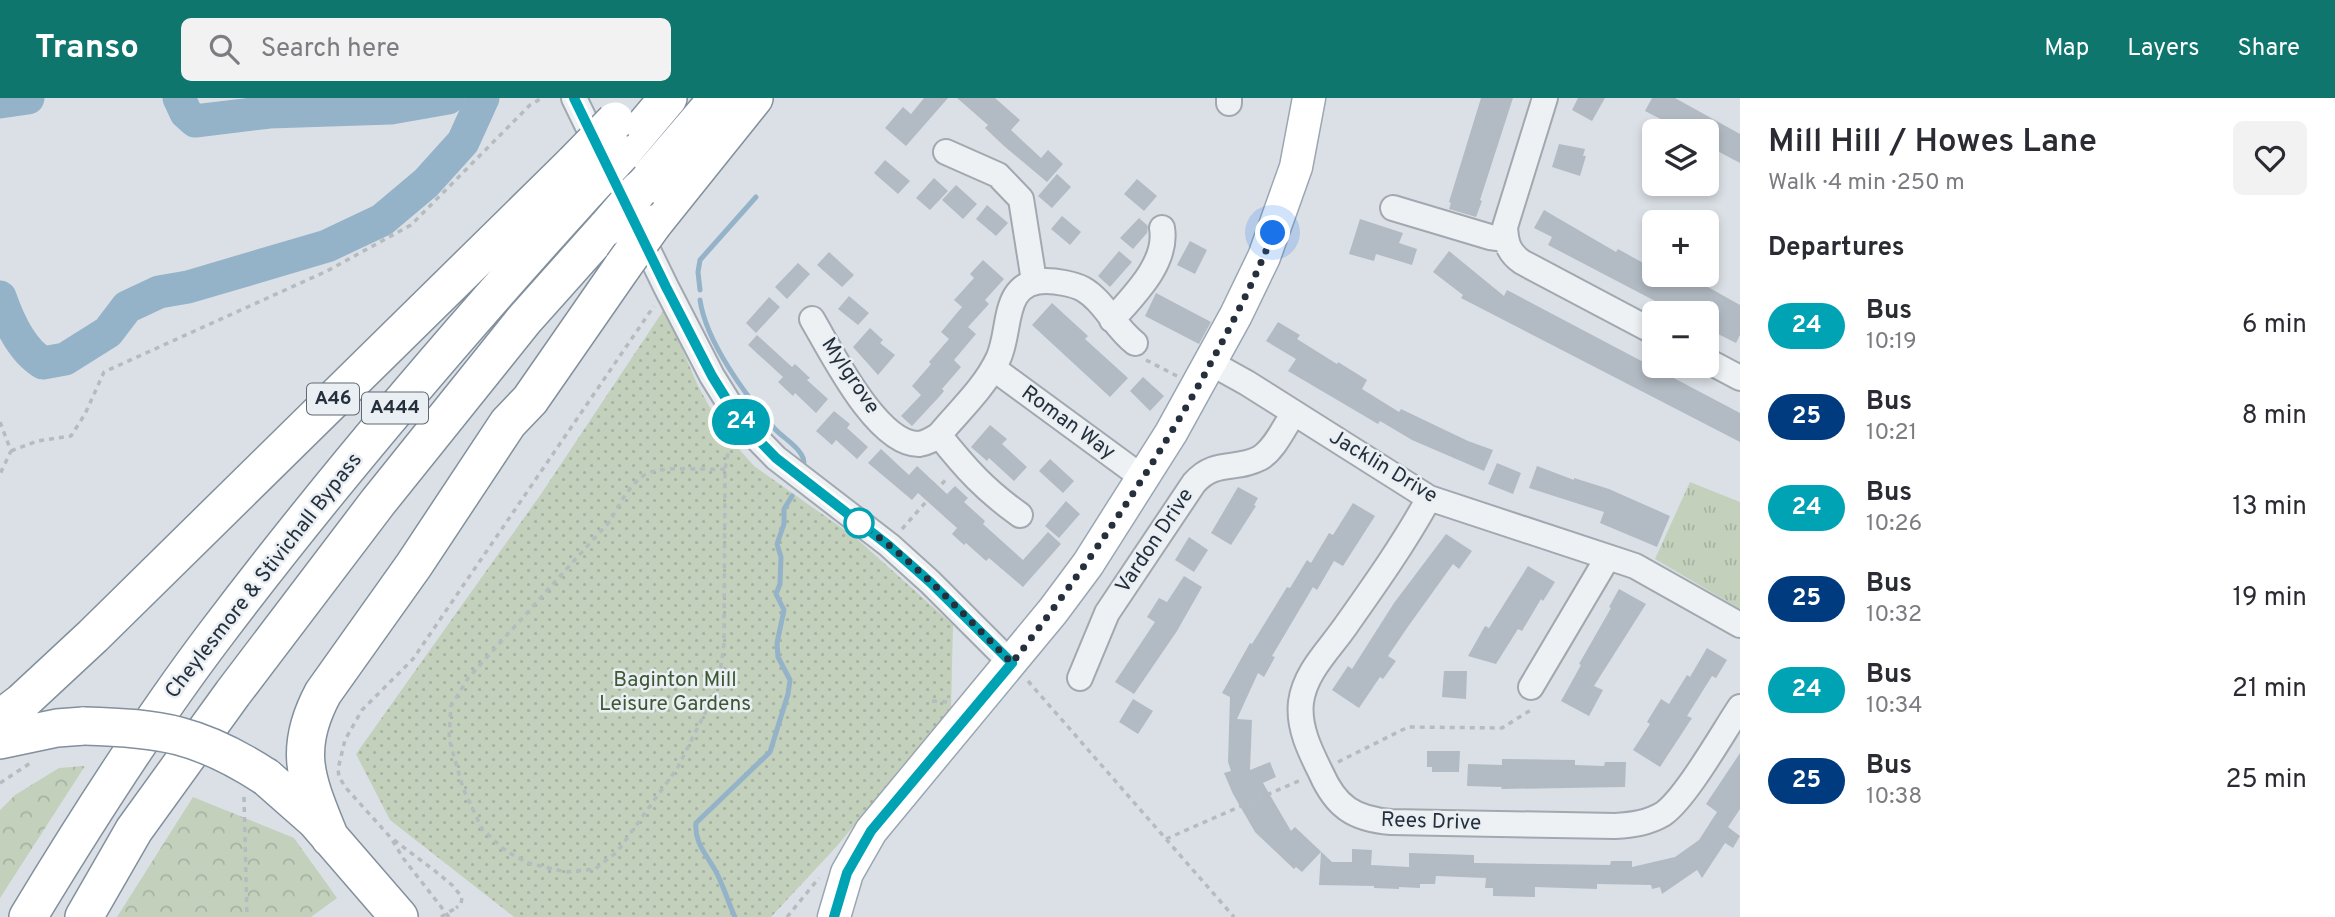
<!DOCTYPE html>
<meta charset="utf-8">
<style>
body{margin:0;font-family:Overpass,sans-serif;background:#f2f2f3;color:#2b2b33;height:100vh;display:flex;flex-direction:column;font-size:26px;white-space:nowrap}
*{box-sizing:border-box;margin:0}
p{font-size:23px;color:#7c7c81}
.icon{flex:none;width:38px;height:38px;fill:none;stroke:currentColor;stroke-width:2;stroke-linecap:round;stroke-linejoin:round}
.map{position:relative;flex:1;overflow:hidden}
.panel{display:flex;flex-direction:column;background:#fff;width:595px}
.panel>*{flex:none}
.badge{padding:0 14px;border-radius:23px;font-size:24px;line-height:46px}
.fabs{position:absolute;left:1642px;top:21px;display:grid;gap:14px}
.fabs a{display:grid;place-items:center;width:77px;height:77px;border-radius:10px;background:#fff;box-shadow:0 4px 10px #0003;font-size:35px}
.you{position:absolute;width:35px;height:35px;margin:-18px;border:5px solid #fff;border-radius:50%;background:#1a73e8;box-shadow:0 0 0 10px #1a73e833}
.map>.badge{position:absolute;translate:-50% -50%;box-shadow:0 0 0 4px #fff}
h2{padding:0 28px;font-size:26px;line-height:63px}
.round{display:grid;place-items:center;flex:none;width:74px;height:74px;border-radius:10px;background:#f2f2f3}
.head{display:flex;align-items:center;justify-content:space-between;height:119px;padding:0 28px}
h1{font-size:33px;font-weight:600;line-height:52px}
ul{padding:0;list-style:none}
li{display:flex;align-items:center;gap:21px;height:91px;padding:0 28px}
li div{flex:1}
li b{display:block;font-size:26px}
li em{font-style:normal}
li .badge{min-width:77px;font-weight:700;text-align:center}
header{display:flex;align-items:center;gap:42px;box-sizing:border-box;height:98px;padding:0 35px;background:#0f766e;color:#fff}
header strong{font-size:33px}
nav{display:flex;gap:38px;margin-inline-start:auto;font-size:24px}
.search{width:490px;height:63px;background:#f2f2f3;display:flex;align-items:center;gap:18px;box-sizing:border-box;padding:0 24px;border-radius:10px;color:#7c7c81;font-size:26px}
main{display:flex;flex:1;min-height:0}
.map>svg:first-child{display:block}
.grass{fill:url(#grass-tufts)}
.forest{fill:url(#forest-crowns)}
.garden{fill:url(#garden-dots)}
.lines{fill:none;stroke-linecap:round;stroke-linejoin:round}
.stream{stroke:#94b3c8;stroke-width:5}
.river{stroke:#94b3c8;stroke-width:33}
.building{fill:#b2bac3}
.minor-casing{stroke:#a1a8b0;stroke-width:28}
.major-casing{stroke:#9aa6b2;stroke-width:35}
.highway-casing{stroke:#82909d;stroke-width:40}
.path{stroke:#b6bbc0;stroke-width:3.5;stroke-dasharray:5 5;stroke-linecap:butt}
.minor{stroke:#eef1f4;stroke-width:24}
.major{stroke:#fff;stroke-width:32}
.highway{stroke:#fff;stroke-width:37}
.highway-bridge-casing{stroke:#82909d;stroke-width:40;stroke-linecap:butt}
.path-bridge{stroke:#b6bbc0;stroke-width:3.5;stroke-dasharray:5 5;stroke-linecap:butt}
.highway-bridge{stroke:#fff;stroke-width:37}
.line-casing{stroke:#fff;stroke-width:16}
.line{stroke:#00a3b4;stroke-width:10}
.walk{stroke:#25303c;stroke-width:7;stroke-dasharray:0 12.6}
.stop-dot{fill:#fff;stroke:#00a3b4;stroke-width:3.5}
.labels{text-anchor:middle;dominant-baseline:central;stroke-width:5;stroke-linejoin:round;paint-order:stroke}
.shield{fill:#eaeff4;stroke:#606973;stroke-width:2}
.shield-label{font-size:19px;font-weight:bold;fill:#25303c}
.street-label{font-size:21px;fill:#25303c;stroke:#eaeff4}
.park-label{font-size:21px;fill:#3d5832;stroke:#eaeff4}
</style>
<header>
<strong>Transo</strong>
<div class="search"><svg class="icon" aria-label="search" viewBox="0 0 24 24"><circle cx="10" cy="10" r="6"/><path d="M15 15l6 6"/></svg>Search here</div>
<nav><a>Map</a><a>Layers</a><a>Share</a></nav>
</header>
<main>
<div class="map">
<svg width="1740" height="819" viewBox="0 0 1740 819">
<defs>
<pattern id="grass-tufts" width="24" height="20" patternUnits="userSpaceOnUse" patternTransform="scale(1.75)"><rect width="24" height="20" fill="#c3d0bc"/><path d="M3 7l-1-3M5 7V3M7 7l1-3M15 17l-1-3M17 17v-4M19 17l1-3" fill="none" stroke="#a7b3a2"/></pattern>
<pattern id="forest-crowns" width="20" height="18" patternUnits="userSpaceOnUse" patternTransform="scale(1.75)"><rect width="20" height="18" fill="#c3d0bc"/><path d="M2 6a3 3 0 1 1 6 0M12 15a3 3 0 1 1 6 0" fill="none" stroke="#a7b3a2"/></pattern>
<pattern id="garden-dots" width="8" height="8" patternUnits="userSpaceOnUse" patternTransform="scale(1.75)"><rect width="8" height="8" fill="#c3d0bc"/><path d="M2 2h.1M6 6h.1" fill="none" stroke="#a7b3a2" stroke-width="1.8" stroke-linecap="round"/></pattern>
</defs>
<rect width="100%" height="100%" fill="#dbe0e6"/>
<!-- grass -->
<path class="grass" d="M1690 384 1740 404V511L1655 461Z"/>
<!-- forest -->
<path class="forest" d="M85 668 0 800V712L15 697 59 670Z
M193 699 294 740 337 800 311 819H117Z"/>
<!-- garden -->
<path class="garden" d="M665 210 698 288 723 333 754 368 856 440 953 527 951 610 837 748 771 819H514L390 722 356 656 541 396Z"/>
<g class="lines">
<!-- stream -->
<path class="stream" d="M700 192 698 174 700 162 756 99
M700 202C706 244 746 298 774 330 782 339 795 346 801 356 805 362 804 366 803 372
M735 819C728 804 723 786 715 772 706 756 694 744 696 725L770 654 788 596 790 582 778 559 777 545 784 512 776 496 780 486 781 459 777 446 784 426V411L792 398"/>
<!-- river -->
<path class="river" d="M179 0 186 15 195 23 269 14 391 10 448 0
M0 4 28 0
M0 199C8 222 21 252 43 265L65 261 108 234 127 209 159 194 188 189 327 148 382 122 426 85 463 44 483 0"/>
</g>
<!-- building -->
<path class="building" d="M924 0H948L906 48 885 30 903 9 911 16Z
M957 0H995L1020 22 1011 32 1041 60 1048 52 1063 66 1047 84 1004 48 985 30 988 27Z
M1481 0H1513L1480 102 1482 103 1476 119 1449 111 1451 105 1449 104Z
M1578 0H1605L1592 23 1572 12Z
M1652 0H1675L1740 36V65L1706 47V33H1684L1645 13Z
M1559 46 1585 51 1583 58H1586L1580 78 1552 69Z
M885 62 910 83 898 96 874 75Z
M1057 76 1071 89 1052 110 1038 98Z
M934 80 948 93 930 112 916 100Z
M1137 81 1157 98 1144 113 1124 96Z
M956 87 977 106 963 121 942 102Z
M987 107 1008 125 996 138 976 121Z
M1544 112 1616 154 1618 151 1654 171V177H1703L1699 184 1740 207V237L1736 245 1706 230V215H1678L1548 147 1552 139 1534 130Z
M1062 118 1081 134 1070 147 1051 131Z
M1139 120 1148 128 1147 135 1133 151 1120 140Z
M1360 121 1403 135 1399 145 1417 151 1412 167 1376 156 1374 163 1349 156Z
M1190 143 1207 152 1195 176 1177 167Z
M1119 153 1132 164 1110 189 1098 178Z
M1449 153 1504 198 1507 192 1740 315V344L1461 200 1463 197 1433 174Z
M829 154 854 177 842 189 817 167Z
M983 162 1004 181 985 202 989 206 968 229 976 236 954 262 961 269 942 291 944 293 939 299 912 328 901 318 921 297 912 288 931 266 929 264 949 241 941 234 962 209 954 202 974 180 970 176Z
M798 165 810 176 787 201 775 189Z
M1156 195 1211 224 1199 246 1145 218Z
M849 198 869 215 858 227 838 211Z
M769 199 780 209 756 235 746 225Z
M1052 205 1088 238 1085 241 1128 280 1110 299 1032 227Z
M1278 224 1300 237 1297 241 1337 266 1338 264 1367 282 1362 291 1399 314 1401 311 1468 343 1493 352 1484 373 1412 342 1380 323 1378 326 1288 273 1296 261 1266 243Z
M870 230 883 242 880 245 895 257 878 277 853 249Z
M757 237 792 269 795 266 810 280 807 282 828 301 816 315 795 295 793 298 778 284 783 279 748 247Z
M1143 279 1164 298 1150 313 1130 293Z
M834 313 850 326 847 330 868 349 857 361 836 342 832 347 816 333Z
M990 327 1007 341 1002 346 1027 369 1014 383 989 360 987 363 971 349Z
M881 351 909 377 917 368 947 396 955 388 968 400 964 404 985 423 983 426 1023 462 1048 434 1061 446 1023 489 989 460 986 463 966 445 964 447 952 436 957 430 918 395 912 402 868 365Z
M1050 361 1074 383 1063 395 1039 373Z
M1497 365 1521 375 1513 396 1488 386Z
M1537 368 1574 382V380L1609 391 1670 418 1657 449 1600 425 1604 414 1529 390Z
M1238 389 1258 400 1254 407 1256 408 1231 447 1211 435Z
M1066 403 1080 416 1059 440 1045 428Z
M1353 405 1375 418 1343 468 1334 463 1317 492 1313 489 1272 558 1275 559 1264 579 1258 575 1237 621 1252 622 1250 672 1270 664 1276 679 1263 685 1291 733 1295 729 1332 764H1352V751L1372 752 1371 767 1409 769V755L1474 757V765L1610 767 1611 763H1632V769L1675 759 1699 742 1717 714 1706 706 1740 655V711L1728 729 1740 738 1733 750 1725 745 1702 780 1697 772 1662 796 1660 789 1652 791 1651 787 1597 786V791L1535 789V799L1493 798V790H1485L1486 780 1436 778 1435 786H1420V790L1399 789V791L1374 790V788L1319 787 1321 754 1302 774 1296 769 1294 771 1255 734 1233 696 1224 675 1231 673 1228 664 1230 599 1222 595 1250 545 1252 546 1287 489 1290 490 1307 462 1311 465 1329 435 1333 437Z
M1446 436 1472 453 1459 471 1453 466 1407 530 1388 558 1396 563 1383 581 1380 579 1359 610 1332 592 1348 568 1352 571 1394 505Z
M1189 439 1208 452 1194 474 1175 462Z
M1528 468 1555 484 1543 503 1541 501 1522 533 1518 531 1496 566 1468 558 1485 528 1489 530Z
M1184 478 1202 489 1177 533 1134 596 1115 584 1155 524 1147 519 1159 500 1167 504Z
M1619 491 1646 506 1594 588 1603 592 1589 618 1561 603 1581 567 1579 566 1611 510 1609 509Z
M1707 550 1727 562 1716 580 1712 578 1687 618 1692 620 1660 669 1633 652 1650 626 1647 624 1661 601 1669 606 1687 577 1690 579Z
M1444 573H1467L1466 601 1442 599Z
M1133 601 1153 613 1138 636 1119 624Z
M1427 653H1460L1459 674H1432V669H1427Z
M1502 661 1575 662V667L1604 668 1605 664H1626L1625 689 1501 691 1502 689 1467 688 1468 666 1502 667Z"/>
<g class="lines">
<defs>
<path id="minor" d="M574 0 666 189 712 278 740 323 776 360 889 447 930 484 1011 565
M1229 0V5
M1545 0 1505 129C1506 146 1509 155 1522 164L1654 234
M946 54 998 77 1021 101 1034 183
M1393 110 1490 139 1505 141
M812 221C831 253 877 347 919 346 927 345 933 341 939 337 966 371 985 392 1020 417
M1112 222C1133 198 1168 165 1162 130
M1706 262 1740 280
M1211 265 1247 285 1429 400 1635 468 1740 527
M993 270 1143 380
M939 337C959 313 985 289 998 261 1012 233 1000 183 1046 183 1056 183 1074 186 1083 191 1104 203 1115 230 1135 245
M1429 400C1405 444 1376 485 1347 526 1331 550 1305 573 1301 604 1298 629 1310 653 1321 675 1336 709 1354 721 1391 724L1615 728C1632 727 1648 725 1663 716 1686 700 1722 636 1740 609
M1080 580 1107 515 1194 385C1215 361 1236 373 1260 360 1275 351 1284 329 1294 315
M1531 589 1608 459"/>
<path id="major" d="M834 819 847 775 871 733 1053 513 1088 466 1171 335 1236 217 1264 159 1296 69 1309 0"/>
<path id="highway" d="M621 56 668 0
M639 92 718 0
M653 126 754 0
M0 621 22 604 93 538 574 65
M0 642 57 630 84 628
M266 679 315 722 399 819
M330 740C307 683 292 653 323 595L414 467 508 325 530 302 623 168
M28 819C86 723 147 627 215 537 332 382 458 235 588 92
M84 819 134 732 233 595 378 404 524 222 607 129"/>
</defs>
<!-- minor casing -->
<use href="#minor" class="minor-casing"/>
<!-- major casing -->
<use href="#major" class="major-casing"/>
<!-- highway casing -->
<use href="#highway" class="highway-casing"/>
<!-- path -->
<path class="path" d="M1146 262 1177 278
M0 324 11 353 0 376
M11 353 37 343 71 338 85 316 104 274 327 173 411 127 530 7 542 0
M725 371C705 373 657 366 643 378 628 389 619 407 610 423L469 579 451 608 449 641 463 690 482 731 506 753 528 765 566 774 595 771 617 754 678 669 718 589 724 546 725 371 730 344
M902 431 948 379
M1028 583 1234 819
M932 603 948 604
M1338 664 1408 629 1502 630 1534 610
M0 685 32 664
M244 699 247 819
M1166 741 1303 681
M394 742 435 773 452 787 462 799 461 806 456 810
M449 819 403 760 391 740 346 690 339 679 338 671 345 642 362 612 413 561 654 208
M787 819 819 780"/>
<!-- minor -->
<use href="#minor" class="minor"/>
<!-- major -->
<use href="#major" class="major"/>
<!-- highway -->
<use href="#highway" class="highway"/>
<defs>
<path id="highway-bridge" d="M574 65 615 23
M588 92 621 56
M607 129 639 92
M623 168 653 126
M84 628C161 630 200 636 266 679"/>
</defs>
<!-- highway-bridge casing -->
<use href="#highway-bridge" class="highway-bridge-casing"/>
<!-- path-bridge -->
<path class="path-bridge" d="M441 819 456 810"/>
<!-- highway-bridge -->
<use href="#highway-bridge" class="highway-bridge"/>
</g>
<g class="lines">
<defs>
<path id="line" d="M574 0 666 189 712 278 740 323 776 360 888 447 930 484 1012 565 871 733 847 775 834 819"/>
</defs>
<!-- line casing -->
<use href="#line" class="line-casing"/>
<!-- line -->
<use href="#line" class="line"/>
<!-- walk -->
<path class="walk" d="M859 425C916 464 963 516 1012 565 1080 478 1141 388 1196 292 1224 241 1252 190 1273 135"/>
</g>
<!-- markers -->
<circle class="stop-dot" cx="859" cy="425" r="14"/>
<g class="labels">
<!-- shield labels -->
<g class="shield">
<rect x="307" y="285.5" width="52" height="31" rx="5"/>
<rect x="362" y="294.5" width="66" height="31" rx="5"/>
</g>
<g class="shield-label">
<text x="333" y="301">A46</text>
<text x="395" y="310">A444</text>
</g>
<!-- street labels -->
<g class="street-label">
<text transform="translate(850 278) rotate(56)">Mylgrove</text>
<text transform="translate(1068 325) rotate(36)">Roman Way</text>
<text transform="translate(1383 369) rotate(31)">Jacklin Drive</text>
<text transform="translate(1155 443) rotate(-56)">Vardon Drive</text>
<text transform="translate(264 478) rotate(-52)">Cheylesmore &amp; Stivichall Bypass</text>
<text transform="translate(1431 724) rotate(2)">Rees Drive</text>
</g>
<!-- park labels -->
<g class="park-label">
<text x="675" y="582">Baginton Mill<tspan x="675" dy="24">Leisure Gardens</tspan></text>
</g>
</g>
</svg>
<div class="fabs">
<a><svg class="icon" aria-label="layers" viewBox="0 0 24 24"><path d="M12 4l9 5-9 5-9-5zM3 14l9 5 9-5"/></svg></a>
<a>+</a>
<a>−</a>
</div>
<div class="you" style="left:1273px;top:135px"></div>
<b class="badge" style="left:741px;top:324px;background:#00a3b4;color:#fff">24</b>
</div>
<section class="panel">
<div class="head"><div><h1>Mill Hill / Howes Lane</h1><p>Walk · 4 min · 250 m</p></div><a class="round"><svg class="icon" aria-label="heart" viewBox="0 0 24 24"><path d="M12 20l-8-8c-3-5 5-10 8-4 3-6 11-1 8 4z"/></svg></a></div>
<h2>Departures</h2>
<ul>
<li><span class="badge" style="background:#00a3b4;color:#fff">24</span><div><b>Bus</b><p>10:19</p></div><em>6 min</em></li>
<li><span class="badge" style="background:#003b80;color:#fff">25</span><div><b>Bus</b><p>10:21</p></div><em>8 min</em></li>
<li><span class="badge" style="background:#00a3b4;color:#fff">24</span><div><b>Bus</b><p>10:26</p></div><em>13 min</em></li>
<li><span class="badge" style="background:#003b80;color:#fff">25</span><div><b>Bus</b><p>10:32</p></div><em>19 min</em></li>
<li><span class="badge" style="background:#00a3b4;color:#fff">24</span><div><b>Bus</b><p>10:34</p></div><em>21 min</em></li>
<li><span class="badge" style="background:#003b80;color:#fff">25</span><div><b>Bus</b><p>10:38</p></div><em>25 min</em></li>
</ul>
</section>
</main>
